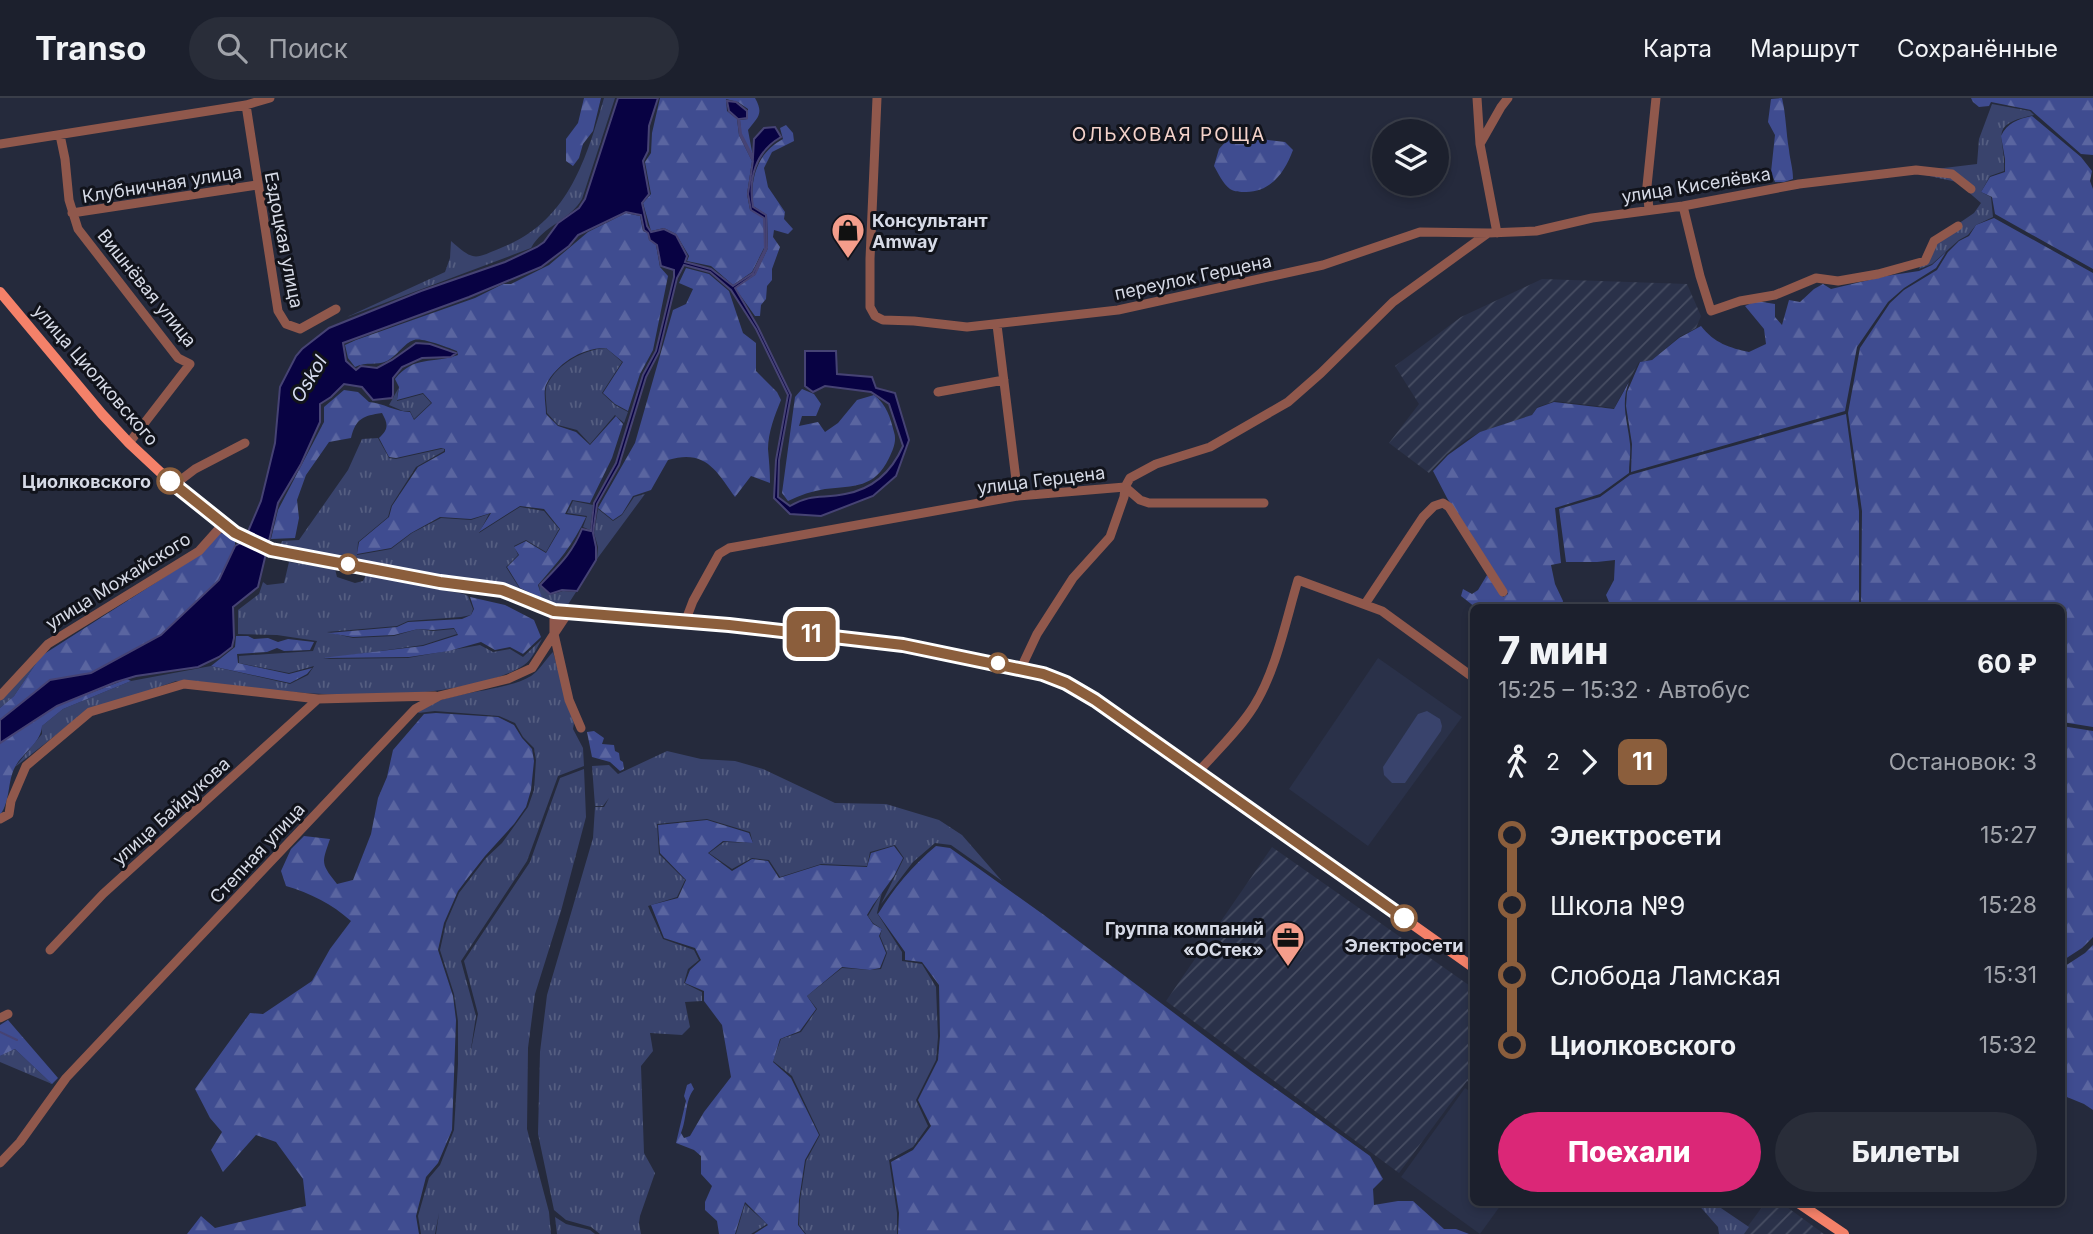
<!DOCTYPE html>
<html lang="ru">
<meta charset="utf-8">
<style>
body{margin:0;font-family:Inter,sans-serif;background:#292d39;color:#f1f3f6;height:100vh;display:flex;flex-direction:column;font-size:26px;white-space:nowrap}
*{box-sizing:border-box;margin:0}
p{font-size:23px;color:#a0a3aa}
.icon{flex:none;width:38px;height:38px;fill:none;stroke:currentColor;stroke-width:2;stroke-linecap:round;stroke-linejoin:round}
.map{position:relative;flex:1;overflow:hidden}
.details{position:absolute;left:1470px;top:506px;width:595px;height:602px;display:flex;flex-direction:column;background:#1c202d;border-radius:10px;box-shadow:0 4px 10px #0003,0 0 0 2px #3a3e49}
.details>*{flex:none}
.badge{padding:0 14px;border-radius:10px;font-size:24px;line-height:46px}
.controls{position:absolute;left:1372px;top:21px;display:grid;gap:14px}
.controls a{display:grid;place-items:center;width:77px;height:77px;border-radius:50%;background:#1c202d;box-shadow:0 4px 10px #0003,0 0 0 2px #3a3e49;font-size:35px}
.map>.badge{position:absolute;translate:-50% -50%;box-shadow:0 0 0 4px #fff}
.legs{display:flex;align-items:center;gap:10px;height:77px;padding:0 28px;font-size:23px}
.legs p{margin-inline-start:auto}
.summary{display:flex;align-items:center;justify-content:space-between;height:119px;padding:0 28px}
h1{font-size:38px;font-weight:800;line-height:52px}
.action{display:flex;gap:14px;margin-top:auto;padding:14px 28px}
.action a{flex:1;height:80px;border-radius:42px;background:#db2777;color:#fff;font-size:28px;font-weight:800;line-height:80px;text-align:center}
.action a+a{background:#292d39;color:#f1f3f6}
ul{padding:0 28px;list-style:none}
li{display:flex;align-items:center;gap:24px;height:70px;font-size:26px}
li i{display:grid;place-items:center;width:10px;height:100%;margin:0 9px;background:currentColor}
li i::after{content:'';width:18px;height:18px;margin:-9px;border:5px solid;border-radius:50%;background:#1c202d}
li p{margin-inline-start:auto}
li:first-child i{background:linear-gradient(#0000 50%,currentColor 0)}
li:last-child i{background:linear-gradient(currentColor 50%,#0000 0)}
header{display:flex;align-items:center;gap:42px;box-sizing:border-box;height:98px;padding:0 35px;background:#1c202d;border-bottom:2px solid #3a3e49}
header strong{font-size:33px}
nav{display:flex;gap:38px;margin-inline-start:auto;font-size:24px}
.search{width:490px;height:63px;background:#292d39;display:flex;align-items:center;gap:18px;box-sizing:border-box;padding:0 24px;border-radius:38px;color:#a0a3aa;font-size:26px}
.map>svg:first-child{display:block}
.built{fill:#2a3149}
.industrial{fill:url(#industrial-furrows)}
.grass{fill:url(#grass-tufts)}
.forest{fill:url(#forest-firs)}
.pitch{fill:#39436c}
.water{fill:#080243;stroke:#464374;stroke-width:2}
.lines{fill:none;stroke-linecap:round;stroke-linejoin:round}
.stream{stroke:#464374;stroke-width:2}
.minor{stroke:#90584c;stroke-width:9}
.major{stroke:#f48169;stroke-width:10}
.line-1-casing{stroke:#fff;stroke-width:16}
.line-1{stroke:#8b5e3c;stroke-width:10}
.stop-1-dot{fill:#fff;stroke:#8b5e3c;stroke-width:3.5}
.labels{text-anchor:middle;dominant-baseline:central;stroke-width:6;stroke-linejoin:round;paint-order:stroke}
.street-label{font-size:18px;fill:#d6dae6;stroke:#11131b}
.poi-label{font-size:18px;font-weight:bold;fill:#d6dae6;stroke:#11131b;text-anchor:start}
.stop-label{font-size:18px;font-weight:bold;fill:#d6dae6;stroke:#11131b;text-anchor:end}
.neighbourhood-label{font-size:19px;letter-spacing:2px;fill:#f4d2ca;stroke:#11131b}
.water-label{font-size:19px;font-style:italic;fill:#d6dcf0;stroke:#11131b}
</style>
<header>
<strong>Transo</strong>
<div class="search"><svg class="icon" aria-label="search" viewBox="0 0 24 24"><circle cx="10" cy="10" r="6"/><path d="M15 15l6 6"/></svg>Поиск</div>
<nav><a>Карта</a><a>Маршрут</a><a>Сохранённые</a></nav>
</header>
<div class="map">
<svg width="2093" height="1136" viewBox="0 0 2093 1136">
<defs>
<pattern id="industrial-furrows" width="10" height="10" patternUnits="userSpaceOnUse" patternTransform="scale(1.75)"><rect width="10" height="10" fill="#2a3149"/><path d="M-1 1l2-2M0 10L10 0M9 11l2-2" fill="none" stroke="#484e63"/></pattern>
<pattern id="grass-tufts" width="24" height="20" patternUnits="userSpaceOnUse" patternTransform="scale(1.75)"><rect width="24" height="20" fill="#39436c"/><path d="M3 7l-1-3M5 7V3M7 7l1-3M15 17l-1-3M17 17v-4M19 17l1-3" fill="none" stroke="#555e81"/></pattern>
<pattern id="forest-firs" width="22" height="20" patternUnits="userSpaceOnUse" patternTransform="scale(1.75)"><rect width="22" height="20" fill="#3f4c90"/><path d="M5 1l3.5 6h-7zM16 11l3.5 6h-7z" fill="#5a65a0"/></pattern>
</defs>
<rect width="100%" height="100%" fill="#252a3c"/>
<!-- built -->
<path class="built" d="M1378 560 1462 619 1368 748 1289 691Z
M1465 990 1473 995 1474 1104H1503L1480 1136 1401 1079Z"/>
<!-- industrial -->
<path class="industrial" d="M1542 181 1687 186 1701 218 1696 230 1679 239 1652 262 1639 264 1614 310 1555 303 1537 309 1532 317 1510 326 1480 334 1466 342 1447 356 1429 375 1389 345 1419 306 1395 268 1461 219Z
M1272 749 1473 890V987L1467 983 1399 1075 1166 903Z
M1766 1104H1780L1824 1136H1742Z"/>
<!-- grass -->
<path class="grass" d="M604 0H615L582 101C570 122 543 128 531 150L347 219 445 174 450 160 451 143C475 164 474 161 503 149 568 123 586 62 604 0Z
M1992 6 2030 13 2034 17C1986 27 2006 38 2004 73L1990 78 1981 94 1991 99 1993 119 1976 127 1968 137 1959 142 1932 166 1919 171 1930 145 1974 115 1981 105 1957 84 1911 74 1977 66 1979 41Z
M606 250 622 264 602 295 615 307 628 314 624 325 615 317 590 346 577 332 558 327 547 315C547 307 544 294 547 287 558 265 583 252 606 250Z
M398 291 397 303 423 296 431 305 414 321 410 313H403L389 307Z
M378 340 389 360 396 361 441 351H444V353L416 369 391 408 388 419 358 444 357 457 391 451 412 435 441 420 471 422 489 416 479 435 520 409 544 413 559 431 546 454 526 442 514 448 518 457 506 469 520 491 541 501 539 487 550 497 563 493 576 494 567 508 546 505 521 494 489 485 414 475 281 446 282 443 299 442 348 372 362 341Z
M645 396 597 461 598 449 594 435 598 411 613 423 622 417 634 399Z
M573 403 593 407 590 432 583 429 587 418 567 415Z
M289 464 335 471 337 479 355 485 363 483 366 477 464 496 468 498 473 511 471 517 461 519 408 523 397 528 327 534 353 540 394 538 418 531 433 533 454 531 457 536 423 547 323 561 408 560 480 547 493 554 510 551 523 559 542 541C537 549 532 562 524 567 507 578 488 583 469 587 376 607 281 593 188 583H176L83 616 15 669 42 636V628L63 611 131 583 211 568 290 586 308 577 314 568 289 575 239 565V558L313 553 317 543 277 537 238 536V512L259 496 263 484 267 487 284 485Z
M553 554 574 625 573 631 583 650 584 668 558 678 527 763 461 863 476 918 470 957 478 916 464 863 530 764 560 680 584 671 586 719 561 813 535 896 528 950 527 1031 549 1114 551 1136H436L439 1115 435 1136H421L418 1118 429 1080 440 1067 454 1032 458 966V923L454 896 440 852 446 825 459 795 486 760 502 745 528 709 534 692 536 662 534 650 523 639 515 625 499 618 435 613 418 615C441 592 501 596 531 578 539 573 546 561 553 554Z
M41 558 14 598 0 610V601Z
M667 653 701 661 735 663 763 671 835 705 886 706 939 722 962 737 1002 783 951 747 935 745 913 764 881 806 904 760 895 747 870 754 867 768 821 766 780 779 769 762 752 760 732 771 709 755 724 744 753 745 750 734 707 721 657 726 659 756 685 782 677 799 648 808 663 841 694 852 699 862 688 871 684 885 702 894V903L685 904 690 929 682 937 650 935 653 953 641 968 644 1055 655 1075 640 1118 639 1125 641 1136H600L591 1129 566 1122 554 1112 538 1036 540 954 547 897 593 740 595 709H604L609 700 603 708H595L592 668 609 667 618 676Z
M882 794 877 815 902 854V863L922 866 936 889 938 939 936 962 916 1002 928 1028 913 1049 889 1062 897 1115V1136H806L799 1127 800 1102 806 1063 820 1037 792 978 773 963 781 941 801 934 817 911 807 898 842 870 870 872 881 871 887 855 880 838 882 831 873 825 868 818Z
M15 951 52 986 0 964V958Z
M1696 1104H1712L1749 1129 1744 1136H1719L1718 1129Z
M745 1106 767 1126 751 1136H736Z
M555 1119 566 1126 590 1132 595 1136H557Z"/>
<!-- forest -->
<path class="forest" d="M584 0H601L593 33 583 46 579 60 573 68 566 63V41L578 25Z
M660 0H755C764 16 758 19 748 32L753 59 741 36 740 22 748 21V11L738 4 726 1 727 13 737 21 739 37 752 63 747 96 750 112 764 120V150L752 174 733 187 711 168 687 163 689 158 676 136 664 130 651 133 643 105 651 96 645 64 651 55 652 35Z
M1782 0C1786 17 1786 34 1789 52 1790 62 1793 70 1793 81L1784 84H1775L1771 74 1775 37 1768 24 1771 1Z
M1971 0H2093V57L2081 56 2031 12 1991 4 1989 8 1979 9 1973 4Z
M2032 18 2081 59 2092 73 2090 83 2093 91V171L1995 116 1992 99 1981 94 1990 79 2005 74V61L2001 38C2007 25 2018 21 2032 18Z
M786 27 793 35 794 43 772 54 764 70 768 89 785 114 784 121 793 131 788 136 774 132 773 139 780 149 772 171V182L767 188 766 201 761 207 760 218H755L735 190 755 177 768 150 767 117 753 108C750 80 757 55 783 41L780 30Z
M1237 31 1268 42 1285 44 1293 52C1285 74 1271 94 1246 94 1240 94 1235 94 1230 91 1223 86 1218 75 1214 68L1219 51Z
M626 115 640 118 643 133 648 135 649 142 656 147 660 169 668 178 653 252 640 276 628 313 615 306 603 295 623 264 606 250C583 249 556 266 546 287 543 294 546 307 546 316L558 328 576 334 590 347 616 318 623 326 612 360 590 405 572 402 565 416 586 419C573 447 558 464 538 487L542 500 520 490 507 469 519 457 514 449 526 443 546 455 560 431 544 411 520 408 479 434 491 415 471 421 440 419 411 435 391 450 357 456 359 444 389 419 392 408 418 369 445 354V351L441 350 396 360 389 359 379 340C389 331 388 326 382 315 363 318 356 320 351 340L329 344 306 377 297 402 299 420 295 440 271 441 278 412 324 324V309L344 292 358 294 369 304C383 305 396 314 410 314L414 322 432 305 423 295 397 302 399 289 395 281C414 257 433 266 458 257L457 253C449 250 422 239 414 242 404 245 397 258 387 263 376 268 367 263 355 269L348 260 345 247 356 242 475 200 503 186H511L549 167 588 134Z
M1994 120 2093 175V629L2062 624V509H1861L1862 413 1848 315 1860 250 1890 205 1904 192 1937 172 1948 154 1959 143 1969 138 1976 127Z
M1946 154 1936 170 1904 190 1888 204 1857 249 1845 313 1631 374 1632 346 1626 308 1627 294 1640 264 1652 262 1679 240 1701 228C1714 245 1730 250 1749 254L1766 246 1764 231 1745 208 1756 203 1775 206V219L1782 227 1789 202 1800 204 1814 191 1823 186 1831 191 1886 178 1919 173 1932 167Z
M686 170 709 176 729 193 743 235 756 245V273L777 294 781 302C775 317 768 334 768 351 769 363 770 373 770 385L751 378 735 399C716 372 705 351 668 362L651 392 633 398 622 416 613 422 598 410 635 345 673 212 686 206 693 191 679 185Z
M1629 284C1620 306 1628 324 1630 346 1631 355 1629 365 1629 375L1600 396 1555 410 1561 465 1551 467 1555 486 1563 503 1562 509H1475L1461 498 1463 491 1472 496 1478 492 1487 477 1503 499 1508 496 1447 400 1433 373 1448 357 1480 334 1532 317 1537 310 1554 304 1614 311Z
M802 291 814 296 821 306 816 318H802L799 328 818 324 825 334 838 325 857 302 874 297C887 307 890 319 894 334 897 343 893 352 889 360 875 390 854 388 825 391 812 393 800 397 788 403L782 395 795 299Z
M1846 316 1859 413V509H1611L1606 497 1614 482 1615 462 1597 464H1566L1559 411 1600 399 1630 377Z
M220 435 235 438V448L219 482 161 537 91 575 50 582 0 622V610L14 598 41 558 202 455Z
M470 499 505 507 534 522 541 539 523 556 510 549 495 552 481 544 449 553 409 559 322 560 423 548 458 537 454 530 433 532 418 531 394 537 353 539 328 535 397 529 408 524 462 521 471 517 474 511Z
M236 538H248L254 541 268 540 278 544 288 541 314 544 310 552 284 553 277 550 267 554 237 556 238 565 289 576 312 570 307 576 290 585 211 568 235 549Z
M127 581 131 583 63 611 42 628C41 645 23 654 15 669 7 684 11 702 0 717V645L57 608Z
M436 615 498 619 514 627 522 640 532 651 534 663 531 692 526 709 514 726 485 758 467 781 458 793 444 825 438 852 453 898 456 922 452 1032 438 1065 426 1079 416 1118 419 1136H187L201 1118 215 1130 306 1108 303 1081 276 1044 256 1037 223 1074 211 1052 222 1034 210 1020 195 991 250 915 263 916 312 883 330 851 351 823C332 806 310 795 286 788L281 773 291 751 304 738 330 741C322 765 320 765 337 786L353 782 371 736 378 700 387 679 393 652 424 616Z
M2062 628 2093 633V839L2082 850 2062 863Z
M594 633 604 640 602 646 614 647 615 653 619 655 620 662 623 664 624 671 620 673 610 664 592 659 587 634Z
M707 722 749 735 753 745 723 743 708 755 732 773 752 761 768 763 779 780 820 767 867 769 871 755 894 748 903 760 894 778 873 807 867 817 873 826 882 831 879 838 886 855 880 870 870 872 842 869 807 898 816 911 800 933 780 941 773 964 791 980 819 1037 805 1062 799 1102 798 1127 805 1136H754L768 1127 745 1104 735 1136H719L717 1123 705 1112V1104L712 1088 701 1076V1058L694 1052 676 1045 686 1003 684 998 687 987 691 985 694 991C685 1002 687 1021 681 1035L684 1040 690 1038 704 1014 731 979 722 927 704 903V893L685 885 690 872 701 862 695 850 664 840 651 807 678 800 686 782 660 755 658 727Z
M936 748 950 750 1044 817 1251 973 1370 1058 1383 1081 1373 1091 1374 1107 1398 1103H1413L1444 1131H1456L1469 1136H898L899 1115 891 1064 913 1052 931 1028 918 1002 938 962 940 938 939 887 922 864 905 862V854L878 816C894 790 912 768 936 748Z
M2093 847V1012L2084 1006 2062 997V870L2085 855Z
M8 922 58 980 52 986 15 951 0 958V927Z"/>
<!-- pitch -->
<path class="pitch" d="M1427 613 1440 621 1442 628 1441 633 1405 685H1392L1384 677 1383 669 1418 616Z"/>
<!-- water -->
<path class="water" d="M618 0H658L649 28 648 53 643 63 649 96 642 105 647 128 651 134 664 131 676 137 687 158 685 164 711 171 733 188 753 175 765 151 764 120 751 112 748 96 753 63 740 37 738 21 729 13 727 3 736 4 747 13V20L739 21 741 36 753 59 754 41 764 30 775 29 781 39C755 54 748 81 753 109L766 117 767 150 755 176 735 190 758 229 791 297 779 362 778 399 790 408C812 395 823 401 845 396 873 391 892 373 903 348L889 306 871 294 825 288 813 294 805 288V253H836L837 276 872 279 876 290 895 295 909 342 896 378 873 398 821 418 790 416 774 400 776 362 788 297 756 231 731 192 710 174 684 167 677 180 659 254 646 279 619 367 597 406 593 435 596 449V462L577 493 562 492 550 496 540 487C558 468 572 456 582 431L591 433 594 405 616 365 643 277 656 253 674 179V172L661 168 657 147 650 142 648 135 644 132 641 117 626 114 578 137 569 148 541 169 469 199 343 245 346 263 356 272 361 268 377 270 392 262 416 245 430 246 456 255 451 259 422 260 402 269 393 280V297L392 300 373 302 362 289 344 286 331 299 320 306V324L301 366 278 405 258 489 233 509 234 540 232 549 219 559 198 569 136 578 116 584 57 608 0 645V622L50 582 91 575 161 537 219 482 235 448 244 443 261 403 275 345 280 289 296 258 302 251 329 230 421 193 505 164 537 149 544 144 558 125 579 110 585 101Z"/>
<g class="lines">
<!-- stream -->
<path class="stream" d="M0 934 17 942"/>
<!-- minor -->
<path class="minor" d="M877 0 870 161V209L875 218 883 222 914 223 967 229 1118 212 1323 167 1420 134 1488 135 1536 133 1592 120 1683 108 1799 86 1916 72 1952 76 1971 91
M1477 0 1480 46 1497 135
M246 7 278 213 286 226 300 231 336 211
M60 37 65 61 69 102 78 131 178 260 190 266 129 345
M0 46 246 7 270 0
M1480 46 1501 9 1508 0
M1683 108 1700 178 1711 213 1740 203 1775 197 1816 180 1838 183 1878 176 1925 163 1934 143 1958 128
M1649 112 1647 88 1656 0
M72 115 257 87
M997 227 1018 398
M938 294 1004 282
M174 387 195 371 245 345
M1125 389 1140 402 1149 405H1264
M1365 506 1423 419 1434 408 1443 405 1449 409 1503 494
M568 515 554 536 569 602 581 630
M685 524 693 503 719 456 729 450 1018 398 1125 389 1130 380 1156 366 1210 349 1288 304 1321 275 1393 204 1488 135
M1021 570 1037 536 1073 480 1110 439 1124 399 1125 389
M0 598 48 546 199 453 224 425
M1198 674C1217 653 1239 632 1254 608 1276 573 1286 522 1298 482L1382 513 1474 580
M0 721 9 716 11 703 26 668 90 614 184 586 318 601 435 598
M50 852 103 796 318 601
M0 920 8 916
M0 1065 20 1044 66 980 415 611 439 598 508 581 532 570 554 536V513"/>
<!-- major -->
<path class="major" d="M0 194 102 316 129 345 174 387 235 434 271 452 440 484 502 492 554 513 729 527 903 547 989 563 1043 576 1066 585 1123 621 1474 870
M1797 1104 1844 1136"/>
</g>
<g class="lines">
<defs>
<path id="line-1" d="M170 383 235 435 271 452 440 484 502 492 554 513 729 527 903 547 1043 576 1066 585 1095 602 1404 820"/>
</defs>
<!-- line-1 casing -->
<use href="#line-1" class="line-1-casing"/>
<!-- line-1 -->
<use href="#line-1" class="line-1"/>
</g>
<!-- icons -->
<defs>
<symbol id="shop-pin" viewBox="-11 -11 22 30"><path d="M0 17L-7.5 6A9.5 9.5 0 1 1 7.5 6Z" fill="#f49d8b" stroke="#11131b"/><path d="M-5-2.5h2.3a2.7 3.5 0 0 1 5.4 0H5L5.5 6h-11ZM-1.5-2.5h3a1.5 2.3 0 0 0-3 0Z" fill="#111"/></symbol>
<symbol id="office-pin" viewBox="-11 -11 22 30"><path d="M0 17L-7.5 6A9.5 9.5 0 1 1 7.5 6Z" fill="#f49d8b" stroke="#11131b"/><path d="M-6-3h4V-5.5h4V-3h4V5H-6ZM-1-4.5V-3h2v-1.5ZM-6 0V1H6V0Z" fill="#111"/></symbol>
</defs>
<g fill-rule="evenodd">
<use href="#shop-pin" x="829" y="113" width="38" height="52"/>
<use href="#office-pin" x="1269" y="821" width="38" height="52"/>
</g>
<!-- markers -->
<g class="stop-1-dot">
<circle cx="170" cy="383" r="12"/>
<circle cx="348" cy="466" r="9"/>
<circle cx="998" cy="565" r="9"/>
<circle cx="1404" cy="820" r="12"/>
</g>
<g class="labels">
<!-- street labels -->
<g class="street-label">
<text transform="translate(162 86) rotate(-9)">Клубничная улица</text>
<text transform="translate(1696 87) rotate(-9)">улица Киселёвка</text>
<text transform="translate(284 142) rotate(79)">Ездоцкая улица</text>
<text transform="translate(1193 179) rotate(-12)">переулок Герцена</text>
<text transform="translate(147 190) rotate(51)">Вишнёвая улица</text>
<text transform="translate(96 277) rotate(49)">улица Циолковского</text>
<text transform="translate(1041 382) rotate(-7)">улица Герцена</text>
<text transform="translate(118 483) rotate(-32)">улица Можайского</text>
<text transform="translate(171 713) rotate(-42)">улица Байдукова</text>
<text transform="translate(257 755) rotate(-47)">Степная улица</text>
</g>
<!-- poi labels -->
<g class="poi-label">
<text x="872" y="122">Консультант<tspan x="872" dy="21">Amway</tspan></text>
<text x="1264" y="830" text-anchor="end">Группа компаний<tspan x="1264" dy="21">«ОСтек»</tspan></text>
</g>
<!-- stop labels -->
<g class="stop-label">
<text x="151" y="383">Циолковского</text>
<text x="1404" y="847" text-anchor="middle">Электросети</text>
</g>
<!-- neighbourhood labels -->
<g class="neighbourhood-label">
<text x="1169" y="36">ОЛЬХОВАЯ РОЩА</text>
</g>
<!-- water labels -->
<g class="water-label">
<text transform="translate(309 281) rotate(-59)">Oskol</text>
</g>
</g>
</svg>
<div class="controls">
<a><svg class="icon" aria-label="layers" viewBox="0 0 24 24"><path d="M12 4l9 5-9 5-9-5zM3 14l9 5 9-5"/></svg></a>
</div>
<b class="badge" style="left:811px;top:536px;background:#8b5e3c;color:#fff">11</b>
<section class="details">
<div class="summary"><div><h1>7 мин</h1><p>15:25 – 15:32 · Автобус</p></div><b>60 ₽</b></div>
<div class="legs"><svg class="icon" aria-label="walk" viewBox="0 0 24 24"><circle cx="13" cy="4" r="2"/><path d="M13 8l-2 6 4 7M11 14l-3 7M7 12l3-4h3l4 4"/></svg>2<svg class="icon" aria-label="forward" viewBox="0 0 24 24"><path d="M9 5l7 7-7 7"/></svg><b class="badge" style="background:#8b5e3c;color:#fff">11</b><p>Остановок: 3</p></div>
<ul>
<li><i style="color:#8b5e3c"></i><b>Электросети</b><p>15:27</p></li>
<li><i style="color:#8b5e3c"></i><span>Школа №9</span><p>15:28</p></li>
<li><i style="color:#8b5e3c"></i><span>Слобода Ламская</span><p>15:31</p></li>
<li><i style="color:#8b5e3c"></i><b>Циолковского</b><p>15:32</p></li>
</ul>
<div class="action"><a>Поехали</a><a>Билеты</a></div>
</section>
</div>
